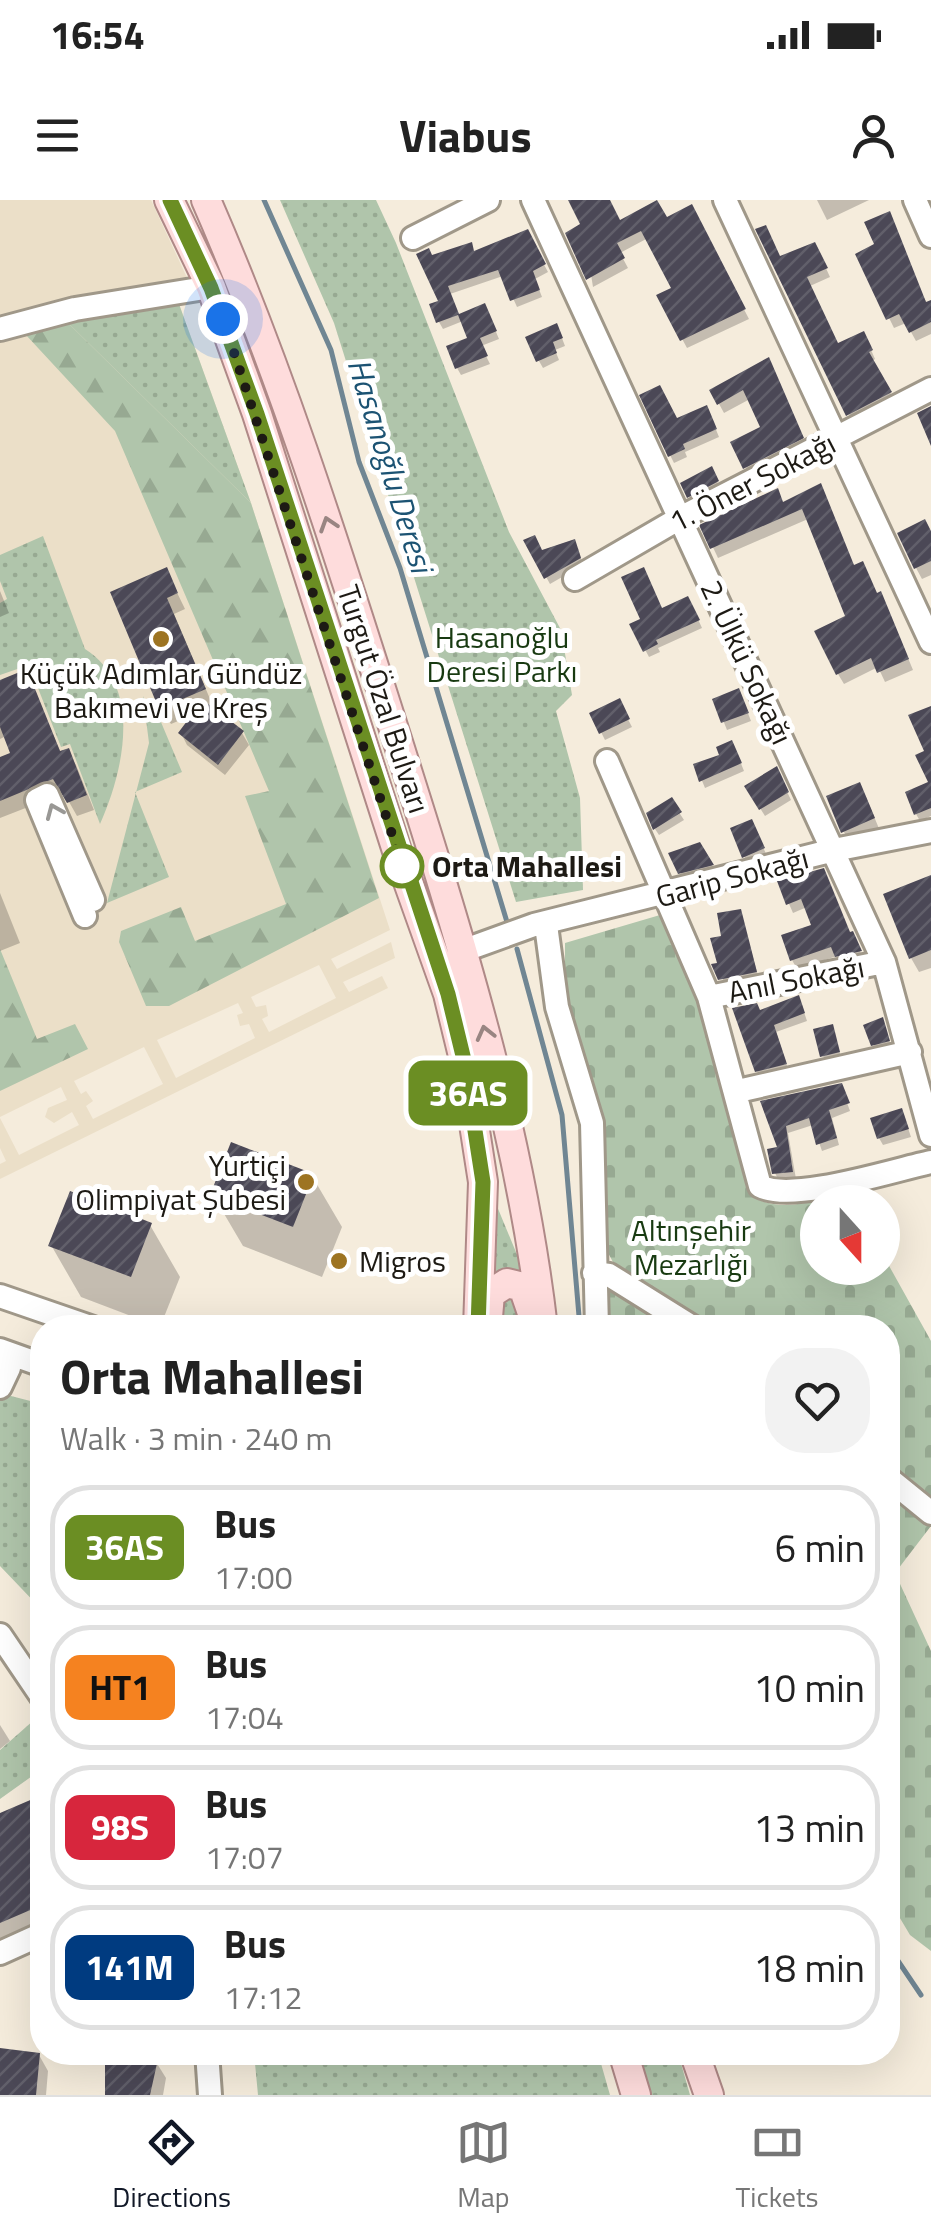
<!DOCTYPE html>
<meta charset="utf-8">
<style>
body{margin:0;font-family:"Titillium Web",sans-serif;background:#f2f2f2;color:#222;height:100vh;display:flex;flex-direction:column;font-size:38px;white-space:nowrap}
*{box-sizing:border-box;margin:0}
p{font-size:32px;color:#767676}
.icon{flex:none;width:55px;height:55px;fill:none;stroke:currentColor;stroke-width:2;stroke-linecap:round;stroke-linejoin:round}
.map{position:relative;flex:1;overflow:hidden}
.drawer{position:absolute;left:30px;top:1115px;width:870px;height:750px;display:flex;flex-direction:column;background:#fff;border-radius:40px;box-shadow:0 10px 40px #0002}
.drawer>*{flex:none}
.badge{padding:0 20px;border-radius:15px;font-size:35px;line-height:65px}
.needle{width:65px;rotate:159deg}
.fabs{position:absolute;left:800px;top:985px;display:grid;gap:20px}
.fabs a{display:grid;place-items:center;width:100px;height:100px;border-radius:50%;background:#fff;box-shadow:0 10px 40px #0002;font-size:50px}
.you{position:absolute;width:50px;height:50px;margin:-25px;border:8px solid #fff;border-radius:50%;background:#1a73e8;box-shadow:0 0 0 15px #1a73e833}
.map>.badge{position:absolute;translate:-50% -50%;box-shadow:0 0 0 5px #fff}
.round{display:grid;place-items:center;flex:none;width:105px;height:105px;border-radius:40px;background:#f2f2f2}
.head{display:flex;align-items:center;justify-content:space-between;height:170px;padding:0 30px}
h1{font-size:48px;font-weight:700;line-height:75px}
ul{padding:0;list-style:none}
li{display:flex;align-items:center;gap:30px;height:125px;margin:0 20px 15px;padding:0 10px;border:5px solid #e0e0e0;border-radius:40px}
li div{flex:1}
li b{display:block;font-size:38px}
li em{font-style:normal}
li .badge{min-width:110px;font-weight:700;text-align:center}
.status{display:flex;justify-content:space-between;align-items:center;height:70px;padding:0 50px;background:#fff;direction:ltr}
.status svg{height:28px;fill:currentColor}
header{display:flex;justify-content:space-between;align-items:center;height:130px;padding:0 30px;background:#fff;font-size:45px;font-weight:700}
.menu{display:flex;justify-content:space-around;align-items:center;height:140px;border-top:2px solid #e0e0e0;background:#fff;font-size:28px;color:#767676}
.menu a{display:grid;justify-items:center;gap:5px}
.menu .selected{color:#111827}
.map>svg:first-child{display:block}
.built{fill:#ebdfc8;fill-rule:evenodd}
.green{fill:url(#green-dots)}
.forest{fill:url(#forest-firs)}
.cemetery{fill:url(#cemetery-stones)}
.shadow{fill:#0003}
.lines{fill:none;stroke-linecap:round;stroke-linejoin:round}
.stream{stroke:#708693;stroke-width:5}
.building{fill:url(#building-hatch)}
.minor-casing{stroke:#a09889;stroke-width:28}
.major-casing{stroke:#af8987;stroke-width:32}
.minor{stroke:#fff;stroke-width:22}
.major{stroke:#fedcdc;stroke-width:28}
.oneway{stroke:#998582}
.oneway2{stroke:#999895}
.line-casing{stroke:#fff;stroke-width:22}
.line{stroke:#6b8e23;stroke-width:15}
.walk{stroke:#1d1a14;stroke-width:10;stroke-dasharray:0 18}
.poi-dot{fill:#9d7422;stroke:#fff;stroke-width:4}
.stop-dot{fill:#fff;stroke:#6b8e23;stroke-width:5}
.labels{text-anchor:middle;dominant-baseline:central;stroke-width:10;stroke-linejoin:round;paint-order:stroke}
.street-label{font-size:30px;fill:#1d1a14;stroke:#fff}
.park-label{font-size:30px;fill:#183a11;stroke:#fff}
.poi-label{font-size:30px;fill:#1d1a14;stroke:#fff}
.stop-label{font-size:30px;font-weight:bold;fill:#1d1a14;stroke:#fff;text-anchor:start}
.water-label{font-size:32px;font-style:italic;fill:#1c5373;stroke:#fff}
</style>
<div class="status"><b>16:54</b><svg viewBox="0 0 49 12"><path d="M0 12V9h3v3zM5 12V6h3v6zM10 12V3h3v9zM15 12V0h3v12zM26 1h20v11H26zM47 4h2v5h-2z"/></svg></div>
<header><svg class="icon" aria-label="menu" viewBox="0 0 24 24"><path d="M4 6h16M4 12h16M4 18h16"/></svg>Viabus<svg class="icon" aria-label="person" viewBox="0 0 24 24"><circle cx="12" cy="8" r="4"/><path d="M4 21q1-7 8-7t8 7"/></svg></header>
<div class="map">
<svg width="931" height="1895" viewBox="0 0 931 1895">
<defs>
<pattern id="green-dots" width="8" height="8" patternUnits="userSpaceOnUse" patternTransform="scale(2.5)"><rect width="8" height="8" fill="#b0c5ab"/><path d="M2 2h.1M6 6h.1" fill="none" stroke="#97a992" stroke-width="1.8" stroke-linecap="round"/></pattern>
<pattern id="forest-firs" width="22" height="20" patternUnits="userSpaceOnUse" patternTransform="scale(2.5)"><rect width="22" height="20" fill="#b0c5ab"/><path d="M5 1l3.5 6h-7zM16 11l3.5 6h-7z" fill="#97a992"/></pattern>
<pattern id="cemetery-stones" width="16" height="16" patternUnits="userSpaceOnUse" patternTransform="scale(2.5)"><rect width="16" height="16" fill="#b0c5ab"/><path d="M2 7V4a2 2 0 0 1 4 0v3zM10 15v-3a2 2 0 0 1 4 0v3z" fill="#97a992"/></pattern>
<pattern id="building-hatch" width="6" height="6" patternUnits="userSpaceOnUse" patternTransform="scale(2.5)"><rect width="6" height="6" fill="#4b4856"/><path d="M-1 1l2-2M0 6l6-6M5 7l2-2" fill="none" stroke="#615f6a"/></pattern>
</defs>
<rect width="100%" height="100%" fill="#f5ecdc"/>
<!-- built -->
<path class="built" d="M0 0H151L189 82 0 124Z
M179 104 251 303 390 730 331 759 337 769 391 742 395 758 343 782 349 792 382 776 388 788 0 979V964L6 961 0 948V918L19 955 79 925 72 912 54 923 45 917 48 908 67 900 61 887 0 917V129ZM319 765 336 798 269 832 262 819 268 816 266 805 256 807 251 797ZM238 803 243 813 237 815 240 826 249 824 255 838 176 878 157 840ZM144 847 163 884 93 919 86 906 93 901 86 891 81 894 74 881Z"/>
<!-- green -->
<path class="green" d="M280 0H376L396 43 509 332 561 430 572 495 556 511 580 598 583 690 516 702 334 123Z
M179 104 251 303 59 114Z
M43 336 85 449C144 486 123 573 100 624L70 544 61 547 29 465 0 475V403L7 399 0 381V355Z
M143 496 152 517 158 515 182 572 135 592 169 677 107 703 149 543Z
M494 999 525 1074 490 1077Z
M509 1089 524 1114 526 1127H494L499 1093Z
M11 1196 42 1204V1410L0 1366V1197Z
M34 1520 42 1532V1569L0 1599V1550Z
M254 1853H598L610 1895H258Z
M629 1853H678L690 1895H642Z"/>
<!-- forest -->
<path class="forest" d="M59 114 251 303 379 698 169 806H146L119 742 121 731 181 707 195 741 286 704 245 596 269 591 115 231 26 135Z
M0 749 37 839 75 824 88 849 0 891Z"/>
<!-- cemetery -->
<path class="cemetery" d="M660 715 666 718 699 798 754 997C785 1016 828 996 862 987L866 1002H818V1068H882L883 1055 931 1141V1326L895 1373 931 1451V1751L910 1735 888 1698V1128L602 1127 614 1064 599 1036 565 811V743Z"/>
<!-- shadow -->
<path class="shadow" d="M571 0H605L619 23 666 20 691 7 749 119 687 148 659 96 675 89 648 38 620 53 628 68 593 87 583 25Z
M817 0H869L827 20Z
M527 33 548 72 535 79 542 97 517 107 503 76 450 94 459 117 488 113 499 139 481 146 490 164 461 175 457 168 470 140 463 121 443 129 439 122 441 103 432 58 475 53Z
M819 53 830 77 810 86 837 146 868 143 875 159 872 161 895 201 853 223 780 59Z
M858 55 919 89 931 110V134L916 141 906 123 894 128Z
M560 133 565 146 555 150 559 160 543 168 539 161Z
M774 170 807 248 751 277 746 267 764 228 750 199 724 213 712 191Z
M710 215 719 237 685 252 687 257 674 263 670 255 676 221Z
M711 270 721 289 693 304 683 284Z
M820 286 854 367 886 405 913 470 885 482 878 467 844 484 838 474 848 417 808 319 718 358 703 326 784 304Z
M931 334V375L922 379 916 368Z
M527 342 542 353 578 348 583 365 550 384Z
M166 370 185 409 174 414 213 506 209 507 242 533 249 545 225 575 187 545 181 533 197 513 171 524 161 508Z
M0 391 9 413 0 417Z
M692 406 702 428 658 448 660 452 649 457 632 425 662 411Z
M26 472 61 553 67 551 76 565 94 610 77 616 64 593 0 618V559L13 554 6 536 0 539V483Z
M742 498 751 521 727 530 715 500Z
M619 502 632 527 605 540 592 514Z
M736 551 744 571 705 588 696 566Z
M776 569 791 600 765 616 747 587Z
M931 589V616L920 621 916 614Z
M866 597 880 631 850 643 844 632Z
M671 600 684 620 659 635 655 629Z
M755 629 767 656 748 664 744 656Z
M699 645 716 672 684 680 680 672Z
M931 677V768L919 772 911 758Z
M780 683 850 735 865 760 842 765 837 756 797 769 792 760 814 726 807 707 793 713Z
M0 693 20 743 0 751Z
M740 711 759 779 724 786 720 765Z
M802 806 807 821 776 832 789 872 761 878 757 871 760 813Z
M882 820 892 848 877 852 873 844Z
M832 827 842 860 827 863 823 856Z
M842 889 850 911 832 918 839 945 822 951 813 925 788 933 796 979 779 981 775 973 781 949 763 903Z
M905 919 911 937 883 945 879 938Z
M312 976 342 1027 322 1077 243 1046 213 995Z
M150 1025 180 1077 160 1127 81 1097 51 1045Z
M0 1525 10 1541 0 1549Z
M42 1599V1724L0 1742V1619Z
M0 1851 39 1855 48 1871 46 1895H0Z
M108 1855 156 1862 166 1878 163 1895H105Z"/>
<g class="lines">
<!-- stream -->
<path class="stream" d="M264 0 331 150 359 262 400 368 507 722
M517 749 562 915 580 1128
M888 1746 921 1795"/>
</g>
<!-- building -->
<path class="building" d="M568 0H610L620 20 657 0 667 17 692 4 746 109 680 141 656 95 671 88 641 31 617 43 625 58 586 80 565 33 580 24Z
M890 11 926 102 931 100V122L909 133 899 114 886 120 855 54 874 44 864 22Z
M766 25 780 56 815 42 828 68 807 77 838 143 864 131 873 150 869 152 892 192 846 216 755 29Z
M528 29 546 64 533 71 540 90 510 101 498 70 448 86 459 114 485 103 497 131 480 138 488 156 455 169 446 146 467 138 458 115 436 123 429 104 438 101 416 54 429 48 432 55 472 42 474 51Z
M557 123 563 138 553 142 557 153 536 162 525 137Z
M769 157 804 238 743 269 730 242 760 227 743 190 717 205 709 190Z
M660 185 677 218 707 205 717 229 683 244 685 249 668 257 639 195Z
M931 206V246L917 213Z
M712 266 719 281 687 298 680 283Z
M821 283 854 365 863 361 877 393 881 391 909 459 877 473 871 458 836 475 814 431 845 416 802 309 710 349 699 325 778 288 783 302Z
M925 319 931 331V361L914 369 897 333Z
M535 335 542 350 575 339 581 358 544 379 523 340Z
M167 367 178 393 167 398 206 489 159 509 110 392Z
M644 367 662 408 688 396 700 420 656 440 658 444 643 452 629 424 640 419 621 377Z
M27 469 60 551 69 548 87 595 67 603 53 579 0 601V557L10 553 0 527V480Z
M739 488 749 513 721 523 712 499Z
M620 498 630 519 599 534 589 513Z
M203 500 244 531 218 565 178 533Z
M931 506V608L914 615 905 592 928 582 915 555 924 551 908 515Z
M732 540 742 563 699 582 693 564 719 555 716 547Z
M777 566 789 592 759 610 744 586Z
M860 582 875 618 841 633 826 596Z
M672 597 682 612 653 630 646 613Z
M752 619 765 648 742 658 730 628Z
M700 642 714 665 678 674 668 653Z
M824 668 850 732 853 731 862 751 835 757 831 747 790 761 781 735 811 725 801 699 786 705 777 681Z
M931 675V750L909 759 883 694Z
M741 709 757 772 718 780 711 764 717 763 710 738 721 736 717 713Z
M799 795 805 813 774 825 787 864 755 872 732 808 757 803 760 810Z
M883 817 890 841 871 846 863 825Z
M833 824 840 852 820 857 813 829Z
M842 883 850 903 829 910 837 938 816 945 809 918 786 926 793 972 772 974 767 949 777 947 760 901Z
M902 908 909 929 877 939 870 918Z
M231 942 314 974 293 1027 210 995Z
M70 991 152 1023 131 1077 48 1046Z
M42 1595V1705L0 1723V1613Z
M0 1848 40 1853 36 1895H0Z
M105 1853 158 1859 150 1895H105Z"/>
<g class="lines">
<defs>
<path id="minor" d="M533 0 884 762 931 935
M725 0 931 442
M915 0 931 36
M413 38 488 0
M0 129 75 109 211 87
M575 379 680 318 931 189
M607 561 709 797 760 986C792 1003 893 970 931 962
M85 716 37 600 47 595 93 700
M546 725 557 807 592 923 597 1128
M465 750 534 725 834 650 931 631
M709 797 884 762
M738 891 910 852
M594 1073 609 1075 694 1128
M0 1096 93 1128
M0 1150 42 1165
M0 1187 9 1168
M888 1278 931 1313
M0 1435 42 1497
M0 1753 42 1734
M207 1852 210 1895"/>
<path id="major" d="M169 0 211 87 257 214 397 651 448 794 464 860 483 982 478 1128
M206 0C280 169 335 344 391 520 454 719 519 919 543 1128
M488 1117 490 1094 507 1083 523 1087 533 1116
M623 1852 636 1895
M694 1852 709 1895"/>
</defs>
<!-- minor casing -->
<use href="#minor" class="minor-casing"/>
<!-- major casing -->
<use href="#major" class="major-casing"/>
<!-- minor -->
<use href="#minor" class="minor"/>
<!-- major -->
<use href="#major" class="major"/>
</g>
<!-- one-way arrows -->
<defs><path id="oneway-chevron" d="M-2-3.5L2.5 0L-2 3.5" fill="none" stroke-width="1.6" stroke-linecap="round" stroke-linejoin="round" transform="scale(2.5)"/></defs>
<g class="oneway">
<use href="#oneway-chevron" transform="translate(328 324) rotate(-108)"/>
<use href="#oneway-chevron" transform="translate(485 833) rotate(-104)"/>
</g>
<use class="oneway2" href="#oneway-chevron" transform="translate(54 611) rotate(-113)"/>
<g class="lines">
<defs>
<path id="line" d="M170 0 211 88 257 214 448 794 464 860 483 982 478 1128"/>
</defs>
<!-- line casing -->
<use href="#line" class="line-casing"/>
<!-- line -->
<use href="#line" class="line"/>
<!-- walk -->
<path class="walk" d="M223 119 405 674 402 666"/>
</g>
<!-- markers -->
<g class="poi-dot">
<circle cx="161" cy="439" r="10"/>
<circle cx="306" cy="982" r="10"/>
<circle cx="339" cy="1061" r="10"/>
</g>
<circle class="stop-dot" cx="402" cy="666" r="20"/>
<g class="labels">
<!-- street labels -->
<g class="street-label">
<text transform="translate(752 282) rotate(-27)">1. Öner Sokağı</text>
<text transform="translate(747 462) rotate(65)">2. Ülkü Sokağı</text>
<text transform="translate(384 499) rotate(72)">Turgut Özal Bulvarı</text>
<text transform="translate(732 677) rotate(-15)">Garip Sokağı</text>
<text transform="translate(796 779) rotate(-11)">Anıl Sokağı</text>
</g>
<!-- park labels -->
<g class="park-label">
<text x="502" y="437">Hasanoğlu<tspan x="502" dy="34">Deresi Parkı</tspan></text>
<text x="691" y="1030">Altınşehir<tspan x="691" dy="34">Mezarlığı</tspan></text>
</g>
<!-- poi labels -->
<g class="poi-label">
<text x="161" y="473">Küçük Adımlar Gündüz<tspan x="161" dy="34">Bakımevi ve Kreş</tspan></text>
<text x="286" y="965" text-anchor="end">Yurtiçi<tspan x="286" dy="34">Olimpiyat Şubesi</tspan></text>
<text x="359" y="1061" text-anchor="start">Migros</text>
</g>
<!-- stop labels -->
<g class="stop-label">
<text x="432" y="666">Orta Mahallesi</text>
</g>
<!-- water labels -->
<g class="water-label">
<text transform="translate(391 265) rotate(73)">Hasanoğlu Deresi</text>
</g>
</g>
</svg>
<div class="fabs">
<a><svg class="needle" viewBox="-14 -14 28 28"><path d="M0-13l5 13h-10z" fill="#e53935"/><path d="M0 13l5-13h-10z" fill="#767676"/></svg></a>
</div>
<div class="you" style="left:223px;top:119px"></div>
<b class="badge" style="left:468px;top:893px;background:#6b8e23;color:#fff">36AS</b>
<section class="drawer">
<div class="head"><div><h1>Orta Mahallesi</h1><p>Walk · 3 min · 240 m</p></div><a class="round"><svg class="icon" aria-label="heart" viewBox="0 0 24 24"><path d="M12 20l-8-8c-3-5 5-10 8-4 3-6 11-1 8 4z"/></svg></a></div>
<ul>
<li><span class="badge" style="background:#6b8e23;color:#fff">36AS</span><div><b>Bus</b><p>17:00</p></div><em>6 min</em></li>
<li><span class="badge" style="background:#f58220;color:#111">HT1</span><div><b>Bus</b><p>17:04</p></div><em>10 min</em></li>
<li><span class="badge" style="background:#d7263d;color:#fff">98S</span><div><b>Bus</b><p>17:07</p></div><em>13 min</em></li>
<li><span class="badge" style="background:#003b80;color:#fff">141M</span><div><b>Bus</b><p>17:12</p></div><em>18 min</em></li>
</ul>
</section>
</div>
<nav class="menu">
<a class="selected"><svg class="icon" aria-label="directions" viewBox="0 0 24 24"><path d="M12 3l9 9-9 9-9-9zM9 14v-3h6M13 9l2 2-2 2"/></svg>Directions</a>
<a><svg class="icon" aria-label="map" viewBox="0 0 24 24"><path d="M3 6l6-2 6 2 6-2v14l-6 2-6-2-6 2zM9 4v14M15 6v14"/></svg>Map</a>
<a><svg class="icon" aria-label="tickets" viewBox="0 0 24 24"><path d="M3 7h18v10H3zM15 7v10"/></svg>Tickets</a>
</nav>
